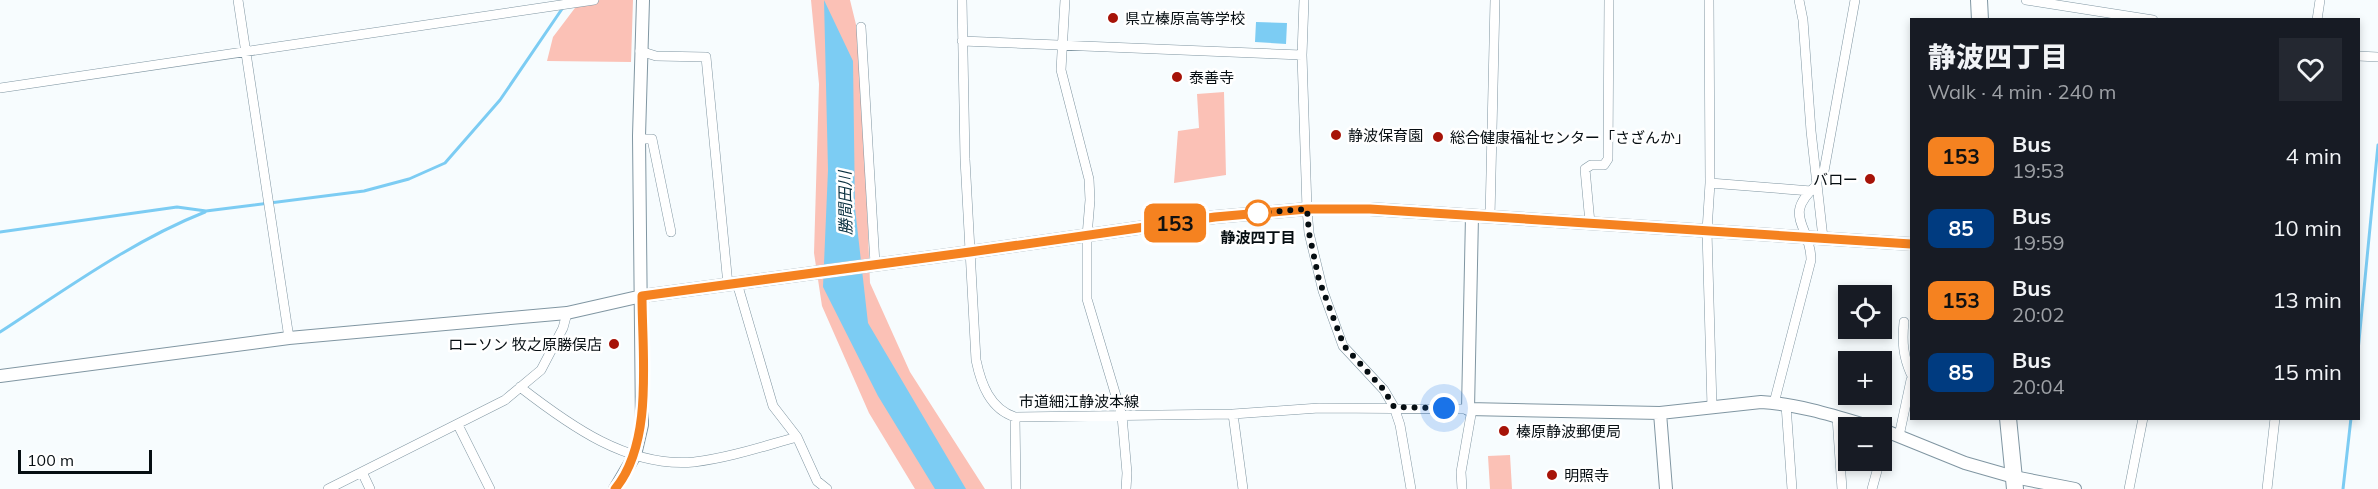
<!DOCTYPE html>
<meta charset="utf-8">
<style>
body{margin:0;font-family:Mulish,"Noto Sans JP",sans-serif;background:#242831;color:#f1f3f6;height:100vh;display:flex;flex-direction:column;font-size:22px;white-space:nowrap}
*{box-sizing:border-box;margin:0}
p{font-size:20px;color:#9ea1a6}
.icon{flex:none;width:33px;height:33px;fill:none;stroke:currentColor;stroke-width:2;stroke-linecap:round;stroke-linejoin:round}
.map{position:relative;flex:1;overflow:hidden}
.side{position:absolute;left:1910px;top:18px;width:450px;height:402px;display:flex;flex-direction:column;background:#171b24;border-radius:0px;box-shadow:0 3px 9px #0003}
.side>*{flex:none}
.badge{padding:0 12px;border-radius:9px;font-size:21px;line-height:39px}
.controls{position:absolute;left:1838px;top:285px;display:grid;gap:12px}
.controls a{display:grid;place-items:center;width:54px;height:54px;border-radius:0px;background:#171b24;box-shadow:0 3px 9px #0003;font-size:30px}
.scale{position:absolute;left:18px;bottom:15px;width:134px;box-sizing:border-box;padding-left:6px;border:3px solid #060e12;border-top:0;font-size:16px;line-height:21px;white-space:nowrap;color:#060e12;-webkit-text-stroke:4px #fff;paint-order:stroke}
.you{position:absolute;width:30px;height:30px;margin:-15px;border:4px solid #fff;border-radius:50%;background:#1a73e8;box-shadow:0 0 0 9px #1a73e833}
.map>.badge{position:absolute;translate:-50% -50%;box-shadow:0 0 0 3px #fff}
.round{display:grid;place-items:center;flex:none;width:63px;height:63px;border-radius:0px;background:#242831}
.headline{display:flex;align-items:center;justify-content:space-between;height:102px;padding:0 18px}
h1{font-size:28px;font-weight:800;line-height:45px}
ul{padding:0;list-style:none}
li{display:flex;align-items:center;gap:18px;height:72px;padding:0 18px}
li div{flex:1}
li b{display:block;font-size:22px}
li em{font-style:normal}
li .badge{min-width:66px;font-weight:700;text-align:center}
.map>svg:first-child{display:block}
.green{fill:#fbc1b6}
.water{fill:#7cccf3}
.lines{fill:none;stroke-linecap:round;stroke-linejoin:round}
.stream{stroke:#7cccf3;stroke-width:3}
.street-casing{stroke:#8096a2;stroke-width:10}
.secondary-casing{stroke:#8096a2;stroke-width:14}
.highway-casing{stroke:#8096a2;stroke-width:18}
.street{stroke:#fff;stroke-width:9}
.secondary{stroke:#fff;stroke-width:12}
.highway{stroke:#fff;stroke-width:16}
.line-casing{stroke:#fff;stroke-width:14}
.line{stroke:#f58220;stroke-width:9}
.walk{stroke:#060e12;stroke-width:6;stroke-dasharray:0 10.8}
.poi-dot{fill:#a61308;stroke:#fff;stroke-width:2}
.stop-dot{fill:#fff;stroke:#f58220;stroke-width:3}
.labels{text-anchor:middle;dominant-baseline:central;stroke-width:5;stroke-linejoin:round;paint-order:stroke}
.poi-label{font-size:15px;fill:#060e12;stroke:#fff;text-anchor:start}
.stop-label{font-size:15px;font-weight:bold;fill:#060e12;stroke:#fff}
.street-label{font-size:15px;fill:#060e12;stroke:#fff}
.water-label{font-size:16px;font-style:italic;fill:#072e3e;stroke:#fff}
</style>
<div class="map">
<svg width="2378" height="489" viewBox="0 0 2378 489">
<rect width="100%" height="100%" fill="#f7fcfe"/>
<!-- green -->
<path class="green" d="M581 0H633L631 62 547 61 553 37Z
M811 0H850L861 45 870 283 910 372 985 489H915L869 413 822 306 814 253 819 84Z
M1224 92 1226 175 1174 183 1178 131 1199 128 1197 94Z
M1510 455 1512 489H1490L1488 456Z"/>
<!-- water -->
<path class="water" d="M824 0 853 61 855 208 868 323 966 489H935L878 396 823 287 828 170Z
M1256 22 1287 23 1286 44 1255 42Z"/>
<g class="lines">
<!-- stream -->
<path class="stream" d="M0 232 177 207 206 211 364 191 409 179 445 163 500 100 564 6
M0 332C66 289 132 241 205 212
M2358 351 2378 145
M2343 489 2351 418"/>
<defs>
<path id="street" d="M238 0 289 338
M962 0 965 159 976 360C981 384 990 409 1015 417L1233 414 1319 408 1468 409
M1065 0 1061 70 1089 179 1090 200 1087 236V299L1122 416 1127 473 1126 489
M1304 0 1302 55 1307 209 1309 233 1323 291 1343 346 1384 390 1394 407 1400 425 1411 489
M1709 0 1710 183 1707 231 1712 407
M1799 0 1803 20 1811 131 1823 238
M2026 0 2153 20
M2317 20 2320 0
M861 27 875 264
M962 41 1302 55
M640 51 656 56 706 57 728 285
M2358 56 2378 57
M0 88 594 0
M639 139H652L671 232
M1816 178 1824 171 1855 0
M1710 183 1811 191
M1490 217 1495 0
M1590 223 1585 169 1591 165H1604L1608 159 1609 0
M737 283 773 406 797 437 817 481 827 489
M1904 322C1902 341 1903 356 1911 374
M520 387C569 425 628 468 694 462 729 458 764 446 797 437
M1774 403 1811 260C1811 225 1781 216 1817 185
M1786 405 1792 489
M1233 414 1243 489
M1015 417 1016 489
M1837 417 1842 489
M458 425 490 489
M1899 436 1911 380
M1881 454 1887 431
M362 472 370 489
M328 489 505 400 541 370 563 328 567 313
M1462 489 1461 472 1472 409
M1872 489 1880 460
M2129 489 2143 418
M2267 489 2275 418"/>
<path id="secondary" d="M1472 216 1468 409 1660 413 1761 402C1799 404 1838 417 1875 428
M0 376 289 338 567 313 642 296 970 252 1215 217 1307 209H1370L1911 244
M1660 413 1666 489
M1881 429 1965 463 2014 477 2075 489
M615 489 635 455 642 425 639 136 643 0"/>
<path id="highway" d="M1979 0 1980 20
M2008 418 2015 489"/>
</defs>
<!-- street casing -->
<use href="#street" class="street-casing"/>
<!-- secondary casing -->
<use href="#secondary" class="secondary-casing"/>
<!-- highway casing -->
<use href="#highway" class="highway-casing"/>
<!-- street -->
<use href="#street" class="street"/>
<!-- secondary -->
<use href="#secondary" class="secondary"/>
<!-- highway -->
<use href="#highway" class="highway"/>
</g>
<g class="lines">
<defs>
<path id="line" d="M615 489C654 442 642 355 642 296L970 252 1215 217 1307 209H1370L1911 244"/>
</defs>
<!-- line casing -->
<use href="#line" class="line-casing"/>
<!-- line -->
<use href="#line" class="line"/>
<!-- walk -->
<path class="walk" d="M1258 213 1307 209 1309 233 1319 280 1344 346 1384 390 1394 407 1444 408"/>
</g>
<!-- markers -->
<g class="poi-dot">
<circle cx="1113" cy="18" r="6"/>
<circle cx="1177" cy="77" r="6"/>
<circle cx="1336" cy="135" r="6"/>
<circle cx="1438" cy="137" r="6"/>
<circle cx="1870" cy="179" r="6"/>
<circle cx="614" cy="344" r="6"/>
<circle cx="1504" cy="431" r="6"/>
<circle cx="1552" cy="475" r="6"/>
</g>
<circle class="stop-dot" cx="1258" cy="213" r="12"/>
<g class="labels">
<!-- poi labels -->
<g class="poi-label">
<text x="1125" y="18">県立榛原高等学校</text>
<text x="1189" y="77">泰善寺</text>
<text x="1348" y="135">静波保育園</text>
<text x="1450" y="137">総合健康福祉センター「さざんか」</text>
<text x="1858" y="179" text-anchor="end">バロー</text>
<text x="602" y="344" text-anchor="end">ローソン 牧之原勝俣店</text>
<text x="1516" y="431">榛原静波郵便局</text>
<text x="1564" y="475">明照寺</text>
</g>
<!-- stop labels -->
<g class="stop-label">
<text x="1258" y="237">静波四丁目</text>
</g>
<!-- street labels -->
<g class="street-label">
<text x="1079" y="401">市道細江静波本線</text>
</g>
<!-- water labels -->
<g class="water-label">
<text transform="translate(845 203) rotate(-91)">勝間田川</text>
</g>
</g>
</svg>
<div class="controls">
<a><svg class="icon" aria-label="locate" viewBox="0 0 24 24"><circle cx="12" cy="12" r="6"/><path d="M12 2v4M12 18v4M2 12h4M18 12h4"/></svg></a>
<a>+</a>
<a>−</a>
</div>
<div class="scale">100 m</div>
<div class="you" style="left:1444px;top:408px"></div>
<b class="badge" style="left:1175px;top:223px;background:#f58220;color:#111">153</b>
<section class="side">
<div class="headline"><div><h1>静波四丁目</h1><p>Walk · 4 min · 240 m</p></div><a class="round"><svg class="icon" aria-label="heart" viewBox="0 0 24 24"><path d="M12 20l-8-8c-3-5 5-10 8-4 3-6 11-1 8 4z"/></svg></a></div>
<ul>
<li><span class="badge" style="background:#f58220;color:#111">153</span><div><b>Bus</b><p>19:53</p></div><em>4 min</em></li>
<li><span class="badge" style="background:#003b80;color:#fff">85</span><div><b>Bus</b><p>19:59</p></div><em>10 min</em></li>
<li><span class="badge" style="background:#f58220;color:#111">153</span><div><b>Bus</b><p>20:02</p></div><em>13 min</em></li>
<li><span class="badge" style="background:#003b80;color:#fff">85</span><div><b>Bus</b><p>20:04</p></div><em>15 min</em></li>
</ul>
</section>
</div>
